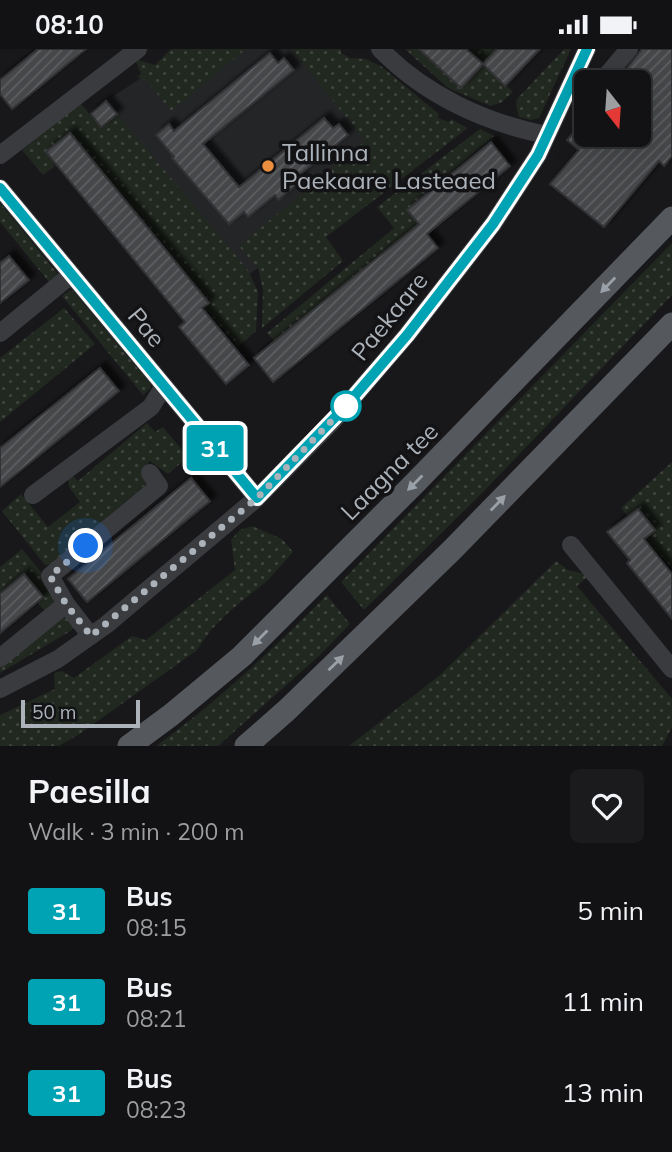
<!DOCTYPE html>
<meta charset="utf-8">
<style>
body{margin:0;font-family:Mulish,sans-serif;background:#1b1b1d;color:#f1f3f6;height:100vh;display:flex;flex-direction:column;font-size:26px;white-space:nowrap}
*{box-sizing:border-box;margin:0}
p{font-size:23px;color:#9c9ea0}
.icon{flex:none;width:38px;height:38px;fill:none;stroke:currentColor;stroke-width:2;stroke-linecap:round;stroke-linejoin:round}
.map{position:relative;height:697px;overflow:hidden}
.drawer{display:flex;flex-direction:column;background:#121214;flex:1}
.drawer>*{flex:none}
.badge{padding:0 14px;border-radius:5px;font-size:24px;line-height:46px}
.needle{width:46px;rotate:163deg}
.controls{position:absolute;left:574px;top:21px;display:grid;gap:14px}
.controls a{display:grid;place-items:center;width:77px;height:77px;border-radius:10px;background:#121214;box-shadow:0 7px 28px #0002,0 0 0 2px #313234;font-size:35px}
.scale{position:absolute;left:21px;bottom:18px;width:119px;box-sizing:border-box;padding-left:7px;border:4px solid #abb2b9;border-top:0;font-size:19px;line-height:24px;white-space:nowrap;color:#abb2b9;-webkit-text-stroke:5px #131315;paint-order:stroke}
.you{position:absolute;width:35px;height:35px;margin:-18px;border:5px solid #fff;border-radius:50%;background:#1a73e8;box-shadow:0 0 0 10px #1a73e833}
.map>.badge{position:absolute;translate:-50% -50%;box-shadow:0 0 0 4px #fff}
.round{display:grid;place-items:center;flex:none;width:74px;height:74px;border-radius:10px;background:#1b1b1d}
.head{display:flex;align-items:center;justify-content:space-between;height:119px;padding:0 28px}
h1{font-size:33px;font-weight:700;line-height:52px}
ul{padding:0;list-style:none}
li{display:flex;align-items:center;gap:21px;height:91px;padding:0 28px}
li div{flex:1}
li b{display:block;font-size:26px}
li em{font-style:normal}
li .badge{min-width:77px;font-weight:700;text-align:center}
.status{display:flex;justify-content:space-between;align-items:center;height:49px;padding:0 35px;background:#121214;direction:ltr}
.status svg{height:19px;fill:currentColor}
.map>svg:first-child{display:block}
.built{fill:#242527}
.grass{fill:url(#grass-dots)}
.building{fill:url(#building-hatch);stroke:#323336;stroke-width:2;filter:url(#shadow)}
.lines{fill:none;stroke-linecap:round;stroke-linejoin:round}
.minor{stroke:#393b3f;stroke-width:18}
.major{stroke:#55595e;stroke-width:23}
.oneway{fill:#9aa0a7}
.line-casing{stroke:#fff;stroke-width:16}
.line{stroke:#00a3b4;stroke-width:10}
.walk{stroke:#abb2b9;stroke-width:7;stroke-dasharray:0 12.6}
.poi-dot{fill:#eb8f3f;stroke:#131315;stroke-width:2.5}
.stop-dot{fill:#fff;stroke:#00a3b4;stroke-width:3.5}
.labels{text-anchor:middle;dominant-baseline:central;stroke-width:7;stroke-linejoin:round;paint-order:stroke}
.poi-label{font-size:24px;fill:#abb2b9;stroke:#131315;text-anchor:start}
.street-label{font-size:24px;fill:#abb2b9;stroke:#131315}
</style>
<div class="status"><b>08:10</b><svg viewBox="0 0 49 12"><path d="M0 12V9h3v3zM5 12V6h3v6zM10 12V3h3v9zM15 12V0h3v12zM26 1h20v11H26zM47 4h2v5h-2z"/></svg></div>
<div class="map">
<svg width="672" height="697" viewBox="0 0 672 697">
<defs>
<pattern id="grass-dots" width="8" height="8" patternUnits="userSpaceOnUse" patternTransform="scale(1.75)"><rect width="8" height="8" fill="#212820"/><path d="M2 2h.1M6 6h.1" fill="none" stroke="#3f453e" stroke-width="1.8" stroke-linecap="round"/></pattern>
<pattern id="building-hatch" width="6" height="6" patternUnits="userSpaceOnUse" patternTransform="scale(1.75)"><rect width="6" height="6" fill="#45474a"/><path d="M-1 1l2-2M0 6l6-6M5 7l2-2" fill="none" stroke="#5d5f62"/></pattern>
<filter id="shadow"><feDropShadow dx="6" dy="-6" stdDeviation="2" flood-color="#0009"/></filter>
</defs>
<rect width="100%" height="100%" fill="#18181a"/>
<!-- built -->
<path class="built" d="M173 0H328L423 89 231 240 106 52 141 29Z"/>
<!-- grass -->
<path class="grass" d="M171 0H246L171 62 146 31 137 28 141 25 135 10 155 16Z
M292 0H341V4L350 9 366 10 382 18 439 65 438 69 449 73 451 70 468 79 326 188 343 212 262 279 263 241 258 219 239 197 365 92Z
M405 0H419L482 15 466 0H496L483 15 513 43 502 53 491 57 448 39Z
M564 0H571L539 69 531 71 519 68 516 57 517 50Z
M80 54 101 78 117 65 248 221 258 243 256 282 238 298 205 259 209 254 70 84 46 103 55 117 43 126 22 101Z
M480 80 494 87 407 160 419 175 275 293 267 284 394 179 377 158Z
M0 154 58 225 50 234 0 173Z
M672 194V246L484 442 364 561 341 533Z
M70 241 73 242 151 336V339L143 346 62 247Z
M64 259 95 295 0 373V309Z
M147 374 155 383 163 378 188 408 168 425 150 412 144 419 149 433 107 468V474L53 516H45L2 462 21 445 48 478 80 453 69 438 68 428 71 425 78 432Z
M672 413V520L621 459Z
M252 477 282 490 293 503 268 531 230 562 211 581 196 602 78 686 59 697H0V666L55 640 54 624 62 622 74 629 132 587 146 591 235 521 231 491 240 481Z
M22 500 56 542V552L45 562 37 553 43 548 24 525 0 545V518Z
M556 512 568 521 589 526 577 537 672 650V678L662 697H349L440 626Z
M327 546 350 575 320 606 218 697H156C218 652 273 600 327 546Z
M61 568 67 569 74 577 72 581 0 624V614Z"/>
<!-- building -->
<path class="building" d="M38 0H86L12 60 0 45V31Z
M419 0H466L483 15 461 39Z
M497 0H540L505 37 483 15Z
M642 0H672V107L664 117 659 112 604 178 550 135 579 101 567 91 586 68V86H639V33H616Z
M270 4 278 14 284 9 294 21 203 95 239 138 324 69 333 79 339 75 348 86 298 127 302 131 278 151 275 146 248 168 244 163 229 175 172 109 174 108 156 86 169 75 174 82Z
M106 52 117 65 101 78 91 65Z
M70 84 209 254 202 259 249 316 226 335 179 278 185 273 46 103Z
M491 93 510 117 427 185 438 199 273 333 254 309 419 175 407 161Z
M9 207 29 231 0 254V214Z
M100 319 119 342 0 438V399Z
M191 429 210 452 87 553 68 530Z
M638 460 655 481 644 490 672 525V570L627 514 630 511 607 483Z
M24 525 43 548 0 584V545Z"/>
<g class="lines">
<!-- minor -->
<path class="minor" d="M380 0C425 46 485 74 547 86
M601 33 629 0
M0 106 138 0
M0 139 257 449
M0 284 71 226
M33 446 151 358 164 337
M571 496 672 620
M91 587 66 555 50 527 159 437 150 424
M0 609 66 555
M0 640 58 610 106 576 257 449 333 372 407 286 493 175 538 106 587 0"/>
<!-- major -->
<path class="major" d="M129 697 171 666 242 607 414 435 672 169
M246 697 287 661 452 501 672 275"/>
</g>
<!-- one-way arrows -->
<defs><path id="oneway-solid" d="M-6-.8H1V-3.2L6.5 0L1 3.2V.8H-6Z" transform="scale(1.75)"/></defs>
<g class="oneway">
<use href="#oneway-solid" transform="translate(608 236) rotate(134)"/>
<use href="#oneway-solid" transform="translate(415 434) rotate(135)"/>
<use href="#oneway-solid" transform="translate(498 454) rotate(-46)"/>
<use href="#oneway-solid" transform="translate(260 589) rotate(135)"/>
<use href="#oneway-solid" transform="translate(336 614) rotate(-44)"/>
</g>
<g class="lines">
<defs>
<path id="line" d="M0 139 257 449 345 358 407 286 493 175 538 106 587 0"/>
</defs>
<!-- line casing -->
<use href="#line" class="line-casing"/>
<!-- line -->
<use href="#line" class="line"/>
<!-- walk -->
<path class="walk" d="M86 497 50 527 66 555 91 587 257 449 346 357"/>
</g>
<!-- markers -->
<circle class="poi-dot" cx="268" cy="117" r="7"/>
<circle class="stop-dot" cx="346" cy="357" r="14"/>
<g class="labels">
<!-- poi labels -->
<g class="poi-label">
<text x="282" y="103">Tallinna<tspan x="282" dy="28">Paekaare Lasteaed</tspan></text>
</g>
<!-- street labels -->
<g class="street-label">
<text transform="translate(389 267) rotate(-51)">Paekaare</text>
<text transform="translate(147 278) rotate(50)">Pae</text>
<text transform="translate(389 422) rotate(-45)">Laagna tee</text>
</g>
</g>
</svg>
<div class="controls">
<a><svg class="needle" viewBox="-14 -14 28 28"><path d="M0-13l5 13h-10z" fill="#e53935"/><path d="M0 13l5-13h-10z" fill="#9c9ea0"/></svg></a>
</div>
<div class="scale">50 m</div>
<div class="you" style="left:86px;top:497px"></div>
<b class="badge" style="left:215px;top:399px;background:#00a3b4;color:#fff">31</b>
</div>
<section class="drawer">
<div class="head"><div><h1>Paesilla</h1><p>Walk · 3 min · 200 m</p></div><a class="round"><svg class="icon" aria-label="heart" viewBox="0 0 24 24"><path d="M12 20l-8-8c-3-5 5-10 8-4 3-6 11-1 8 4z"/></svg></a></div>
<ul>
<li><span class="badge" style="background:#00a3b4;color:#fff">31</span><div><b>Bus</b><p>08:15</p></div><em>5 min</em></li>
<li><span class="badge" style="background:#00a3b4;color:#fff">31</span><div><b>Bus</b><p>08:21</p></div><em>11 min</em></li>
<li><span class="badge" style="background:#00a3b4;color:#fff">31</span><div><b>Bus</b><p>08:23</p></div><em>13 min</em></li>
</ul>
</section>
